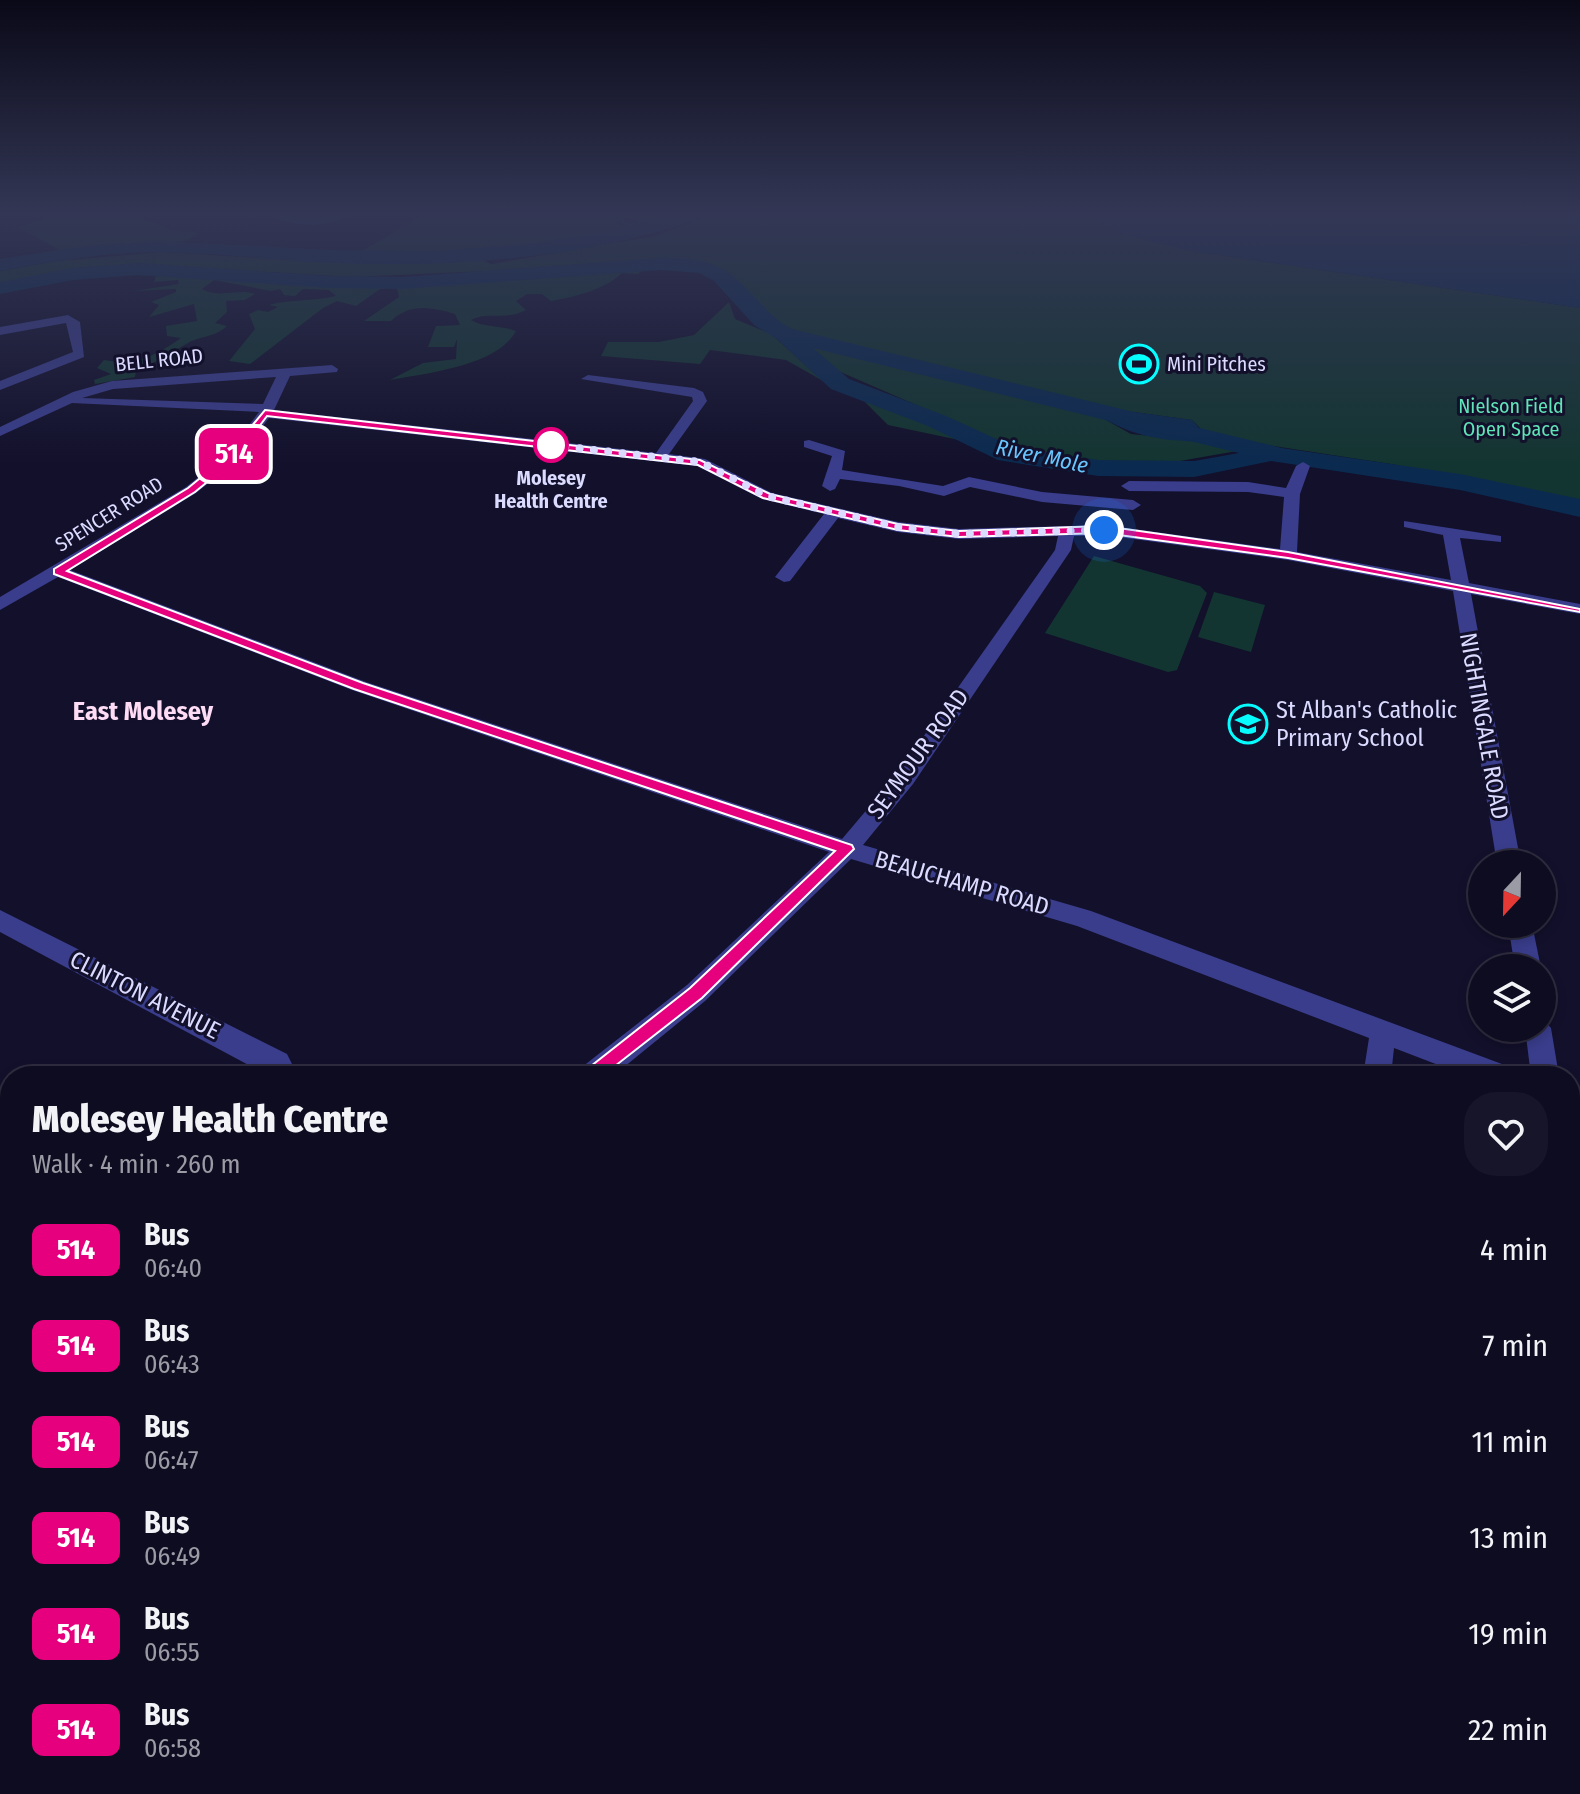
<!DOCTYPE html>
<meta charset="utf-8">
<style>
body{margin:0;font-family:"Fira Sans Condensed",sans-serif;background:#171529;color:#f1f3f6;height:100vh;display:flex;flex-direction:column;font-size:30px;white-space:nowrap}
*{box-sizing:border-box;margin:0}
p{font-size:26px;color:#9b9ba5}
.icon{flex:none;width:44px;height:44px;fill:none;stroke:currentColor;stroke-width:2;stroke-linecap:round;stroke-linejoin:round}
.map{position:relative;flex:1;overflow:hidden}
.drawer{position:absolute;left:0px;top:1066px;width:1580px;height:728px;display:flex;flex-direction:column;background:#0e0c20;border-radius:32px 32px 0 0;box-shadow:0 4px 12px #0003,0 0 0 2px #2e2c3e}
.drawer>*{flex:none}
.badge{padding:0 16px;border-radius:12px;font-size:28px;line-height:52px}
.needle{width:52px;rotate:202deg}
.buttons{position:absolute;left:1468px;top:850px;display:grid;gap:16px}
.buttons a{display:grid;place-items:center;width:88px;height:88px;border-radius:50%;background:#0e0c20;box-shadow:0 4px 12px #0003,0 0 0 2px #2e2c3e;font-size:40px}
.you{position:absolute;width:40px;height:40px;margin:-20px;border:6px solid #fff;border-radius:50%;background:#1a73e8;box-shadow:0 0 0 12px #1a73e833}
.map>.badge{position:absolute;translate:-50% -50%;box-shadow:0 0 0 4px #fff}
.round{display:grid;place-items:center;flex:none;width:84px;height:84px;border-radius:32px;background:#171529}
.summary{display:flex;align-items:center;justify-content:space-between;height:136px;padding:0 32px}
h1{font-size:38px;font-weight:800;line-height:60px}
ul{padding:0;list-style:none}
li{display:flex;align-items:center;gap:24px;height:96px;padding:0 32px}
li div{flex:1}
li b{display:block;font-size:30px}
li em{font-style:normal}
li .badge{min-width:88px;font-weight:700;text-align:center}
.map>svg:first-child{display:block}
.green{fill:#133531}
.water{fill:#0b2a4f}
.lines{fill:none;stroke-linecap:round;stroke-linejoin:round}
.stream{stroke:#0b2a4f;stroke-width:3}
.river{fill:#0b2a4f;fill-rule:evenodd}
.minor{fill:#393d8b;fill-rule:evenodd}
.major{fill:#b661ff;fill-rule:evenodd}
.line{fill:#e6007e;stroke:#fff;stroke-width:2}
.walk{stroke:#dbdaff;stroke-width:8;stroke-dasharray:0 14.4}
.stop-dot{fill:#fff;stroke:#e6007e;stroke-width:4}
.labels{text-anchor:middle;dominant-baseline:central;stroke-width:6;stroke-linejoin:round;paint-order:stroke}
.far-street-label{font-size:20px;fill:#dbdaff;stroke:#12102b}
.far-poi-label{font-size:20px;fill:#dbdaff;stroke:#12102b;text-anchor:start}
.far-park-label{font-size:20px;fill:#60e5b8;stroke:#12102b}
.far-stop-label{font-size:20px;font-weight:bold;fill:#dbdaff;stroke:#12102b}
.far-water-label{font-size:22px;font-style:italic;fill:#68c6ff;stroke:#12102b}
.poi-label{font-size:24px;fill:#dbdaff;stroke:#12102b;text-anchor:start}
.street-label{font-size:24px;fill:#dbdaff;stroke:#12102b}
.neighbourhood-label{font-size:26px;font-weight:bold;fill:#ffdcf5;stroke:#12102b}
</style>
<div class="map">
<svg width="1580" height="1794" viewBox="0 0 1580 1794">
<rect width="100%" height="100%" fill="#12102b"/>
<!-- green -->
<path class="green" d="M58 213H126L172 230 198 233 187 241 60 250 19 228Z
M426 213H676L641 223 627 218 614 222 625 227C540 249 450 253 362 251Z
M717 213H1081L1123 234 1185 250 1580 308V502L1391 464 1248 442 1204 432 1192 420 1090 406 783 327 712 265 690 262 352 277 213 269 82 267 0 284V271L57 261 162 252 341 263 483 260 491 264 655 236Z
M646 267 638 274 622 273C604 290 574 297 551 301L542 294H527L516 301 526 310C505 321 487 311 471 320 485 328 500 325 516 331 497 366 427 373 390 380L423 363 456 359 457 339 454 347H428L436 326 460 325 455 314C431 307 410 303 391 321H364L399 297 397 288 380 289 356 306 337 301 323 308 250 364 229 361 255 329 249 314 258 310 268 312 278 307 269 305C282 300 318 301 336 296L329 290 303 289 295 296 284 295 280 289 271 291 214 280 202 289C219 299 237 288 255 294L245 300 226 301 227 312 215 323 227 326C214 338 202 335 188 343 170 353 156 363 136 370L135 377 95 384 94 380 111 374 97 368 104 360C136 366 155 356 181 338L167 336 166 326 197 321 194 304 149 317 159 305 151 302 176 292V289L134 291 179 284 178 280 154 282 156 276 116 274 50 280 120 272 188 274 282 285 391 286Z
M729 302 735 319 771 334 823 381 786 360 710 350 700 364 601 356 608 342H659L694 335Z
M799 341 1088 410 1131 434 1206 442 1237 451 1180 461 1117 463 1078 461 1017 449 820 363Z
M856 393 978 444 888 425Z
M1094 556 1200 586 1207 593 1177 670 1168 672 1045 633Z
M1214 592 1265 605 1251 652 1198 637Z"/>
<!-- water -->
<path class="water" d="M677 213H716C599 257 462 268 338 263 280 261 221 253 163 252 108 252 54 261 0 271V259L91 245 157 241 333 250 436 251 536 243 609 231 627 227 624 224Z
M1081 213H1580V308L1185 250 1123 234Z
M1090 406 1192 420 1209 439 1206 442C1153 440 1134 437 1088 410Z"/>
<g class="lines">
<!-- stream -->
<path class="stream" d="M618 213 616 217 634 229"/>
<!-- river -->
<path class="river" d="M661 258C680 259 701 258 718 267 748 281 762 314 792 329L1282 448 1460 474 1580 499V517L1460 490 1271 461 1194 477 1098 476 998 460 928 426 831 389 777 339 754 325 714 281 699 273 661 270 403 289 328 288 138 275 73 280 0 294V282L73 268 138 263 328 276 403 277ZM813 348 1239 453 1194 461 1098 460 1014 447 946 416 849 379Z"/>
<!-- minor -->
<path class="minor" d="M265 213 308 219 351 213C327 230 290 227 265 213Z
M68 315 80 322 84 357 0 390V381L73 352 66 323 0 335V327Z
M332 365 338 369 337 372 290 376 274 410 656 453 693 401 692 397 581 379 588 375 694 388 703 392 707 401 669 454 705 459 772 493 898 522 959 529 1104 525 1280 549 1284 497 1248 492 1129 491 1121 486 1129 481 1248 482 1286 488 1296 466 1303 462 1310 466 1300 494 1297 552 1451 580 1443 535 1404 527V521L1501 536V542L1460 538 1469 583 1580 604V614L1471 594 1521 864H1497L1453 591 1288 560 1104 535 1074 536 1071 550 913 784 863 845 1091 911 1510 1067 1514 1076H1467L1394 1048 1391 1076H1363L1369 1038 1077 926 851 859 705 1001 613 1076H578L582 1067 687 985 829 852 352 690 58 577 0 610V597L186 487 226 455 259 412 72 403 0 436V427L73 392 112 381ZM276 377 263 404 82 398 113 389ZM269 418 697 466 762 499 824 514 775 577 784 582 790 581 838 518 898 532 959 539 1058 536 1055 550 897 774 842 839 366 682 70 570 196 493 236 461Z
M809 440 845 451 842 470 943 486 969 477 1042 492 1133 500 1141 505 1133 510 1042 502 970 487 944 496 899 486 840 479 835 489 830 491 822 486 832 456 804 447V441Z
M0 910 287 1054 298 1076H269L0 932Z
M1508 924H1532L1541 968H1515Z
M1542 1018 1551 1028 1559 1076H1531L1525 1028H1542Z
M1570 1090 1580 1094V1120L1570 1116Z
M10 1492V1531L0 1536V1496Z
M599 1784H643L639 1794H595Z
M926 1784H968L965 1794H923Z
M1265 1784H1307L1306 1794H1264Z"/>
<!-- major -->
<path class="major" d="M0 1754 10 1758V1784H24L26 1794H0Z"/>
</g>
<!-- sky -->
<linearGradient id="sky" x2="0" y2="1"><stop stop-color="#0a0918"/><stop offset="0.46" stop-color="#333755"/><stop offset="1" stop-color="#333755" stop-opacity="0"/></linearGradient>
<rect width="1580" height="465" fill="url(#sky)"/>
<!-- line -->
<path class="line" d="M265 410 700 460 770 494 898 524 959 531 1104 526 1288 552 1580 609V612L1288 558 1104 533 959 537 898 530 763 498 698 465 267 416 234 460 195 492 67 571 363 683 852 845 854 849 702 998 592 1084 586 1082V1070L690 988 835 851 354 689 54 574V569L188 488 227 456Z"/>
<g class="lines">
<!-- walk -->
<path class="walk" d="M551 445 700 462 767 496 898 527 959 534 1104 530"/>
</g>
<!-- icons -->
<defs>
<symbol id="stadium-ring" viewBox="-11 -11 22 22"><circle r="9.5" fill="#12102b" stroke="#06fcff" stroke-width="1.5"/><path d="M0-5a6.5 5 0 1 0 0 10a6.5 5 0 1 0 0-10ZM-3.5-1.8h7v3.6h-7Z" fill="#06fcff"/></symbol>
<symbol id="school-ring" viewBox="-11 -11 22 22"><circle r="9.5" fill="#12102b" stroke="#06fcff" stroke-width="1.5"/><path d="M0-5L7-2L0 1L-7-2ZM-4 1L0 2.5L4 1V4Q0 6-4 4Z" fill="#06fcff"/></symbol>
</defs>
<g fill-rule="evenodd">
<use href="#stadium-ring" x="1117" y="342" width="44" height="44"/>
<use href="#school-ring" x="1226" y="702" width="44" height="44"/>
</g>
<!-- markers -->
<circle class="stop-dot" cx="551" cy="445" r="16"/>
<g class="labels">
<!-- far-street labels -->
<g class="far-street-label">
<text transform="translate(159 360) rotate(-6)">BELL ROAD</text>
<text transform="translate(109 514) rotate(-32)">SPENCER ROAD</text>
</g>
<!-- far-poi labels -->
<g class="far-poi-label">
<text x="1167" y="364">Mini Pitches</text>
</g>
<!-- far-park labels -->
<g class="far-park-label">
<text x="1511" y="406">Nielson Field<tspan x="1511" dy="23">Open Space</tspan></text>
</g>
<!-- far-stop labels -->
<g class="far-stop-label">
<text x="551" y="478">Molesey<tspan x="551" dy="23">Health Centre</tspan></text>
</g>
<!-- far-water labels -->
<g class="far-water-label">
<text transform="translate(1042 456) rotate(12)">River Mole</text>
</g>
<!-- poi labels -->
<g class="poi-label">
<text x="1276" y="710">St Alban's Catholic<tspan x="1276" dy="28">Primary School</tspan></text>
</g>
<!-- street labels -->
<g class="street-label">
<text transform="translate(1484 726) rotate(80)">NIGHTINGALE ROAD</text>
<text transform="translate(918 754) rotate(-54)">SEYMOUR ROAD</text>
<text transform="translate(962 883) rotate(16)">BEAUCHAMP ROAD</text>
<text transform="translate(145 995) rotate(27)">CLINTON AVENUE</text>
</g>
<!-- neighbourhood labels -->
<g class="neighbourhood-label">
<text x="143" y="711">East Molesey</text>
</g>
</g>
</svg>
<div class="buttons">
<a><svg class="needle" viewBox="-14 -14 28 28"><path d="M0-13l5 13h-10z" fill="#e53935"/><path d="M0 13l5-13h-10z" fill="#9b9ba5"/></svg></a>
<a><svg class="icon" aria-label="layers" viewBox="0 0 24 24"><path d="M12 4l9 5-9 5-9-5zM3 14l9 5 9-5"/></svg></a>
</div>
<div class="you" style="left:1104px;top:530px"></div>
<b class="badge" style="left:234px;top:454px;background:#e6007e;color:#fff">514</b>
<section class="drawer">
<div class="summary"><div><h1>Molesey Health Centre</h1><p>Walk · 4 min · 260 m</p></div><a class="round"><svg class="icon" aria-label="heart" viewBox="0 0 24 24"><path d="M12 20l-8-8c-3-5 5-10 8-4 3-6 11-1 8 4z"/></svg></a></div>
<ul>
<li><span class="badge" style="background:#e6007e;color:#fff">514</span><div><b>Bus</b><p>06:40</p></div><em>4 min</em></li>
<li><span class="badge" style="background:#e6007e;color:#fff">514</span><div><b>Bus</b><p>06:43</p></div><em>7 min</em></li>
<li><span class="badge" style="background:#e6007e;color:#fff">514</span><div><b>Bus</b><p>06:47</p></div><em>11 min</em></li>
<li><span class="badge" style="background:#e6007e;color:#fff">514</span><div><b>Bus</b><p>06:49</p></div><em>13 min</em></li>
<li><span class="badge" style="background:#e6007e;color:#fff">514</span><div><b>Bus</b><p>06:55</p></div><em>19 min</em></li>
<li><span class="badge" style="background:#e6007e;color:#fff">514</span><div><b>Bus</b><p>06:58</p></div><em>22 min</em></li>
</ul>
</section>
</div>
